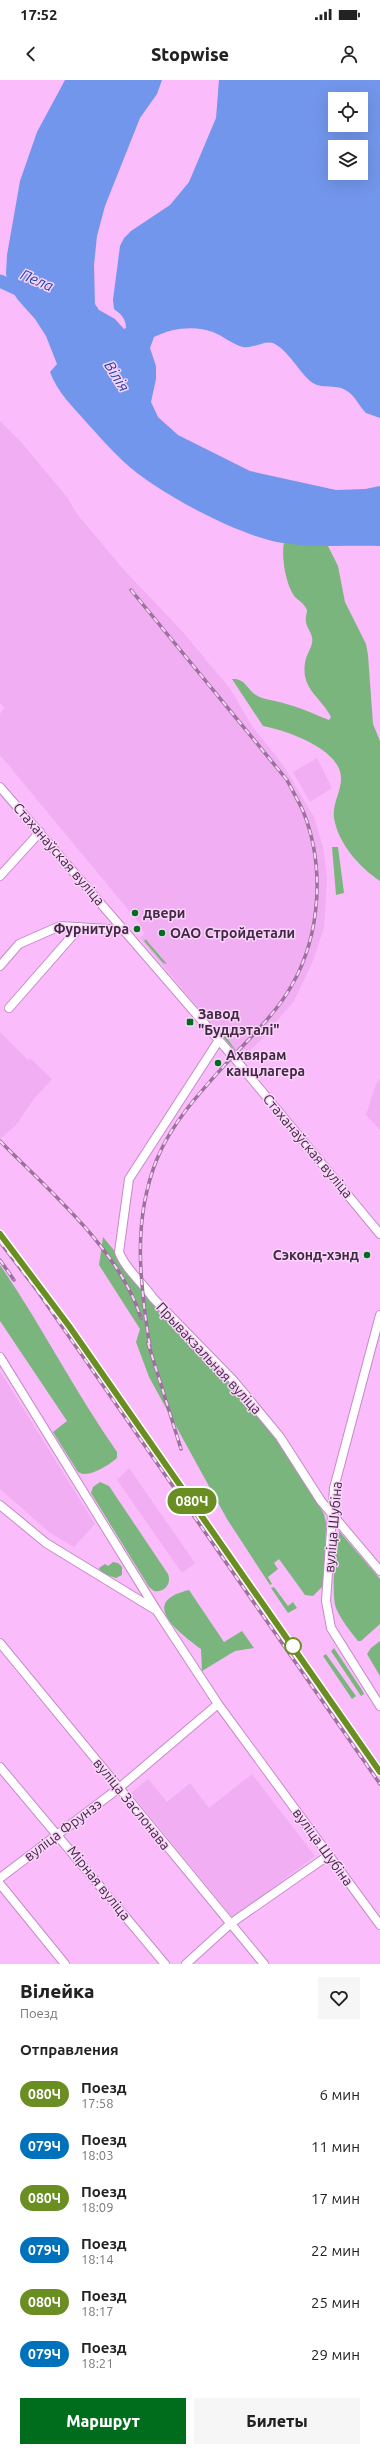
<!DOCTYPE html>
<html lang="ru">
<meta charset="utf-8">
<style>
body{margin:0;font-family:Ubuntu,sans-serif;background:#f6f6f6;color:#222;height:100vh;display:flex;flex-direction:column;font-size:15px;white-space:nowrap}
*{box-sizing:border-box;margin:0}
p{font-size:13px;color:#767676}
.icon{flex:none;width:22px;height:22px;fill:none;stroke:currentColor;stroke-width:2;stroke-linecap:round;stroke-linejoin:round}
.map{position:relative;height:1884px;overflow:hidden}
.drawer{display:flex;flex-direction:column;background:#fff;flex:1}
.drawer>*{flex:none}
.badge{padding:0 8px;border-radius:13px;font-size:14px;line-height:26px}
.fabs{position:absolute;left:328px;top:12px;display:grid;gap:8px}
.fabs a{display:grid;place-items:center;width:40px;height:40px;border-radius:0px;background:#fff;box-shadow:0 4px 16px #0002;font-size:20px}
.map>.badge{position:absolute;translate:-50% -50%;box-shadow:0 0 0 2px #fff}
h2{padding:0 20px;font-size:15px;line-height:36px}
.round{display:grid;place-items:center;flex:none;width:42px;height:42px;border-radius:0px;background:#f6f6f6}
.summary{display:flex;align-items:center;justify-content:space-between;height:68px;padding:0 20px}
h1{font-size:19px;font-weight:800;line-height:30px}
.action{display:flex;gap:8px;margin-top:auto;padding:8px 20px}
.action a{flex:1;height:46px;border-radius:0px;background:#006d1d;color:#fff;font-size:16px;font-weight:800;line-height:46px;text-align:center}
.action a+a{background:#f6f6f6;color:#222}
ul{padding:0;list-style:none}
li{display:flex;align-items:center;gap:12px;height:52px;padding:0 20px}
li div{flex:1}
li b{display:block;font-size:15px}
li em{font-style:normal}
li .badge{min-width:44px;font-weight:700;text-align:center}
.status{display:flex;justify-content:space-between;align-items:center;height:28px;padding:0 20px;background:#fff;direction:ltr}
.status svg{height:11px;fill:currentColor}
header{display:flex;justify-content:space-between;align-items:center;height:52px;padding:0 20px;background:#fff;font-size:18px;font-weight:800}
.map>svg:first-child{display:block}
.built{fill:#f1aef3}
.green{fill:#7bb57e}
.water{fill:#7296eb;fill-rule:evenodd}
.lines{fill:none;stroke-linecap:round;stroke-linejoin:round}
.river{stroke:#7296eb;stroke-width:13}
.minor-casing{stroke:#c68ac8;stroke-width:10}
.minor{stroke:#fff;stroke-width:8}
.rail-casing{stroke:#9c719d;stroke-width:3.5}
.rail{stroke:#fad4fa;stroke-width:2;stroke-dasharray:6;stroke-linecap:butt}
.line-casing{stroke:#fff;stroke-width:9}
.line{stroke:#6b8e23;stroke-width:6}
.poi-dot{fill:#006d1d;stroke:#fad4fa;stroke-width:1.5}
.stop-dot{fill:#fff;stroke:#6b8e23;stroke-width:2}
.labels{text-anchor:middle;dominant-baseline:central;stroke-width:3;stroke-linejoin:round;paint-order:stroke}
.street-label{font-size:14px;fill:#412942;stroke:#fad4fa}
.poi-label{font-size:14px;font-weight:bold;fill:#412942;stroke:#fad4fa;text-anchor:start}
.water-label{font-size:15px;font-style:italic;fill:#2344a5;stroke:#fad4fa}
</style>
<div class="status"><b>17:52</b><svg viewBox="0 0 49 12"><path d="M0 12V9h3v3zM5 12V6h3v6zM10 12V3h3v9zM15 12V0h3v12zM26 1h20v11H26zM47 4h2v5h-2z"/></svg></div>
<header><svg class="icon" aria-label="back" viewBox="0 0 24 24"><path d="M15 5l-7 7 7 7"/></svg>Stopwise<svg class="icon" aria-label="person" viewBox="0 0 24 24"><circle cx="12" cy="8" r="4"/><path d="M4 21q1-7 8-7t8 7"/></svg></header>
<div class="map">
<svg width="380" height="1884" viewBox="0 0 380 1884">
<rect width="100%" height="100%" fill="#fbbcfc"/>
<!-- built -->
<path class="built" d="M0 341 21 362 67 417 77 434 124 490 182 551 231 610 252 646 283 685 314 737 323 767 327 798 324 847 313 881 294 921 260 961 241 979 140 858 145 853 139 846 140 844 0 675V634L4 628 0 623Z
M317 678 332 708 310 722 293 692Z
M0 952 28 980 30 978 52 999 33 1020 16 1045 0 1059Z
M380 999V1050L366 1035 376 1004Z
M0 1291 95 1444 74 1467 49 1452 0 1409Z
M129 1388 195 1483 182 1493 117 1400Z
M252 1694 315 1776 233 1838 131 1713 148 1699 167 1722 190 1703 209 1728Z"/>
<!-- green -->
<path class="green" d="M284 463 327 464 338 486 345 522 366 564 368 575 373 644 380 661V801C359 787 338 763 334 738 332 724 341 712 341 699 342 669 285 650 263 646L232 599C245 598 247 609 256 615 264 620 274 620 283 623 299 627 314 634 329 640L331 637C320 616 301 609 305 583 306 575 311 569 312 563 314 555 307 549 306 542 305 538 307 533 307 530 304 524 301 522 296 518 286 507 281 477 284 463Z
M332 767H338L344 813 336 815Z
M146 859 147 861 167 884 163 883 144 861Z
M222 951 239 975 221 955Z
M103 1157 145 1208 154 1226 232 1305 278 1360 324 1434 326 1443 325 1500 323 1506 313 1516 305 1515 279 1479 274 1483 278 1489 268 1497 272 1504 270 1505 227 1439 149 1297 136 1262 140 1249 99 1185Z
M0 1185C42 1246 75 1312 117 1372V1378C109 1385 88 1399 78 1392L53 1352 67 1341 0 1241Z
M100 1402 109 1406 168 1494C172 1504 164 1513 154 1511L149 1507 91 1413 93 1407Z
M339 1451 380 1499V1544L361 1561H358C350 1551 341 1540 336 1528 331 1515 335 1465 339 1451Z
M113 1482 118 1483 122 1487V1495L116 1498 101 1493 99 1488 105 1484 108 1486Z
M274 1507 288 1526 293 1522 297 1528 288 1533 271 1508Z
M189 1510 224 1562 242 1551 254 1568 235 1571 202 1591 201 1569C178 1552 138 1522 189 1510Z
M380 1561V1596L367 1574 371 1568Z
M334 1568 362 1610 364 1614 361 1616 331 1571Z
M326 1574 356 1616 352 1619 323 1576Z"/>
<!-- water -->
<path class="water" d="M65 0H162L157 14 140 38 105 126 97 156 94 185 95 224 99 230 115 239 124 249 126 248C126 239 121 234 114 229L113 220 120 166 124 158 131 151 170 125 189 102 216 38 219 0H380V338L366 333C357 324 355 313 341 308 330 305 318 309 309 300 297 289 288 270 273 263 264 260 253 269 243 267 232 264 223 256 213 252 195 245 171 248 154 257L150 268 156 286V299L151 322 158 337 178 355 250 391 336 410 365 409 380 406V466C349 465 313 468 283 463 240 457 154 411 123 381 110 369 99 356 87 343 74 328 57 312 50 292L57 284 46 256 35 239 18 220 10 208 6 194 7 175 20 101 37 52ZM335 19H361V45H335ZM335 67H361V93H335Z"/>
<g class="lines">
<!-- river -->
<path class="river" d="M0 201 26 213"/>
<defs>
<path id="minor" d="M0 707 236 980 380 1154
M0 796 40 752
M0 886 19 864 60 846 124 850
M9 928 80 847
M219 960 129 1099 119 1172C125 1189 143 1203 153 1218L233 1300 280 1357 321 1421 380 1491
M380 1235 334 1408 326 1521 331 1548 380 1626
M0 1277 157 1531 218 1624 380 1845
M0 1425 46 1463 154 1529
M0 1563 264 1884
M0 1687 165 1884
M0 1798 119 1708 218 1624
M0 1804 65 1884
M186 1884 230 1844 329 1775"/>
</defs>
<!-- minor casing -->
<use href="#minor" class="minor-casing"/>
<!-- minor -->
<use href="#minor" class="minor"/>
<defs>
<path id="rail" d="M131 510 287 700C292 710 298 720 303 731 325 785 321 854 292 905 277 932 253 955 232 977 204 1008 173 1040 157 1079 132 1141 140 1203 150 1268
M0 1061C50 1112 119 1169 141 1238
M0 1154 9 1165
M0 1162 36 1209 380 1704
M0 1180 14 1200
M59 1231 183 1408
M148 1263 181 1369
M226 1470 380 1692"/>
</defs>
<!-- rail casing -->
<use href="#rail" class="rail-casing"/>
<!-- rail -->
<use href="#rail" class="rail"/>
</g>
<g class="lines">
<defs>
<path id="line" d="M0 1154 69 1246 380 1692"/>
</defs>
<!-- line casing -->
<use href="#line" class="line-casing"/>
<!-- line -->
<use href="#line" class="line"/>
</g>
<!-- markers -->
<g class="poi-dot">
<circle cx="135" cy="833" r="4"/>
<circle cx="137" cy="849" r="4"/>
<circle cx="162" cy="853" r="4"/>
<rect x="186" y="938" width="8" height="8" rx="2"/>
<circle cx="218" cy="983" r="4"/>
<circle cx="367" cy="1175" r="4"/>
</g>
<circle class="stop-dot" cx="293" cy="1566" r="8"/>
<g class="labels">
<!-- street labels -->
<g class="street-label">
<text transform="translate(59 774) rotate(49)">Стаханаўская вуліца</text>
<text transform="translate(308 1066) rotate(50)">Стаханаўская вуліца</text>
<text transform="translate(209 1278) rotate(47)">Прывакзальная вуліца</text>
<text transform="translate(333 1447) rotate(-85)">вуліца Шубіна</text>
<text transform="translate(132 1724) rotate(51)">вуліца Заслонава</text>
<text transform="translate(63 1750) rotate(-37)">вуліца Фрунзэ</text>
<text transform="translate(323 1767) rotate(54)">вуліца Шубіна</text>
<text transform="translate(99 1803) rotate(51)">Мірная вуліца</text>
</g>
<!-- poi labels -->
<g class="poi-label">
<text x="143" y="833">двери</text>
<text x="129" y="849" text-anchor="end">Фурнитура</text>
<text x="170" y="853">ОАО Стройдетали</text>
<text x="198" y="934">Завод<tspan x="198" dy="16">"Буддэталі"</tspan></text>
<text x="226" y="975">Ахвярам<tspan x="226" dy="16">канцлагера</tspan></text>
<text x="359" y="1175" text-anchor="end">Сэконд-хэнд</text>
</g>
<!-- water labels -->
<g class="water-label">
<text transform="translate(37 200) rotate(23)">Пела</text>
<text transform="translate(117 296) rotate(58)">Вілія</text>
</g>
</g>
</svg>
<div class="fabs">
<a><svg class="icon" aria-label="locate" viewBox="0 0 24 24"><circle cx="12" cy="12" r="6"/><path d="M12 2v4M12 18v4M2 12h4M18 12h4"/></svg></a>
<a><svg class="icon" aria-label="layers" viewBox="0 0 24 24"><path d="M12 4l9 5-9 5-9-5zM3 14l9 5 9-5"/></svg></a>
</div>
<b class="badge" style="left:192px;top:1421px;background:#6b8e23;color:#fff">080Ч</b>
</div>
<section class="drawer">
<div class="summary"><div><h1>Вілейка</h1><p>Поезд</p></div><a class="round"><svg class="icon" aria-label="heart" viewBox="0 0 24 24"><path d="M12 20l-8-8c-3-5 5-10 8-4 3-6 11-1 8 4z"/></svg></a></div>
<h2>Отправления</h2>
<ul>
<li><span class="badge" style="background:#6b8e23;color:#fff">080Ч</span><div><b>Поезд</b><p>17:58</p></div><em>6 мин</em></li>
<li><span class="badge" style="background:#0072bc;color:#fff">079Ч</span><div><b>Поезд</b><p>18:03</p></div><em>11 мин</em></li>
<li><span class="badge" style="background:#6b8e23;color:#fff">080Ч</span><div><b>Поезд</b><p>18:09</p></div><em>17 мин</em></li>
<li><span class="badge" style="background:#0072bc;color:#fff">079Ч</span><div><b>Поезд</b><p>18:14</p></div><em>22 мин</em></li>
<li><span class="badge" style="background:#6b8e23;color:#fff">080Ч</span><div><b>Поезд</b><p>18:17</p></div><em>25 мин</em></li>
<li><span class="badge" style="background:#0072bc;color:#fff">079Ч</span><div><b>Поезд</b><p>18:21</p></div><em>29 мин</em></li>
</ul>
<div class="action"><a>Маршрут</a><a>Билеты</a></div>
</section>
